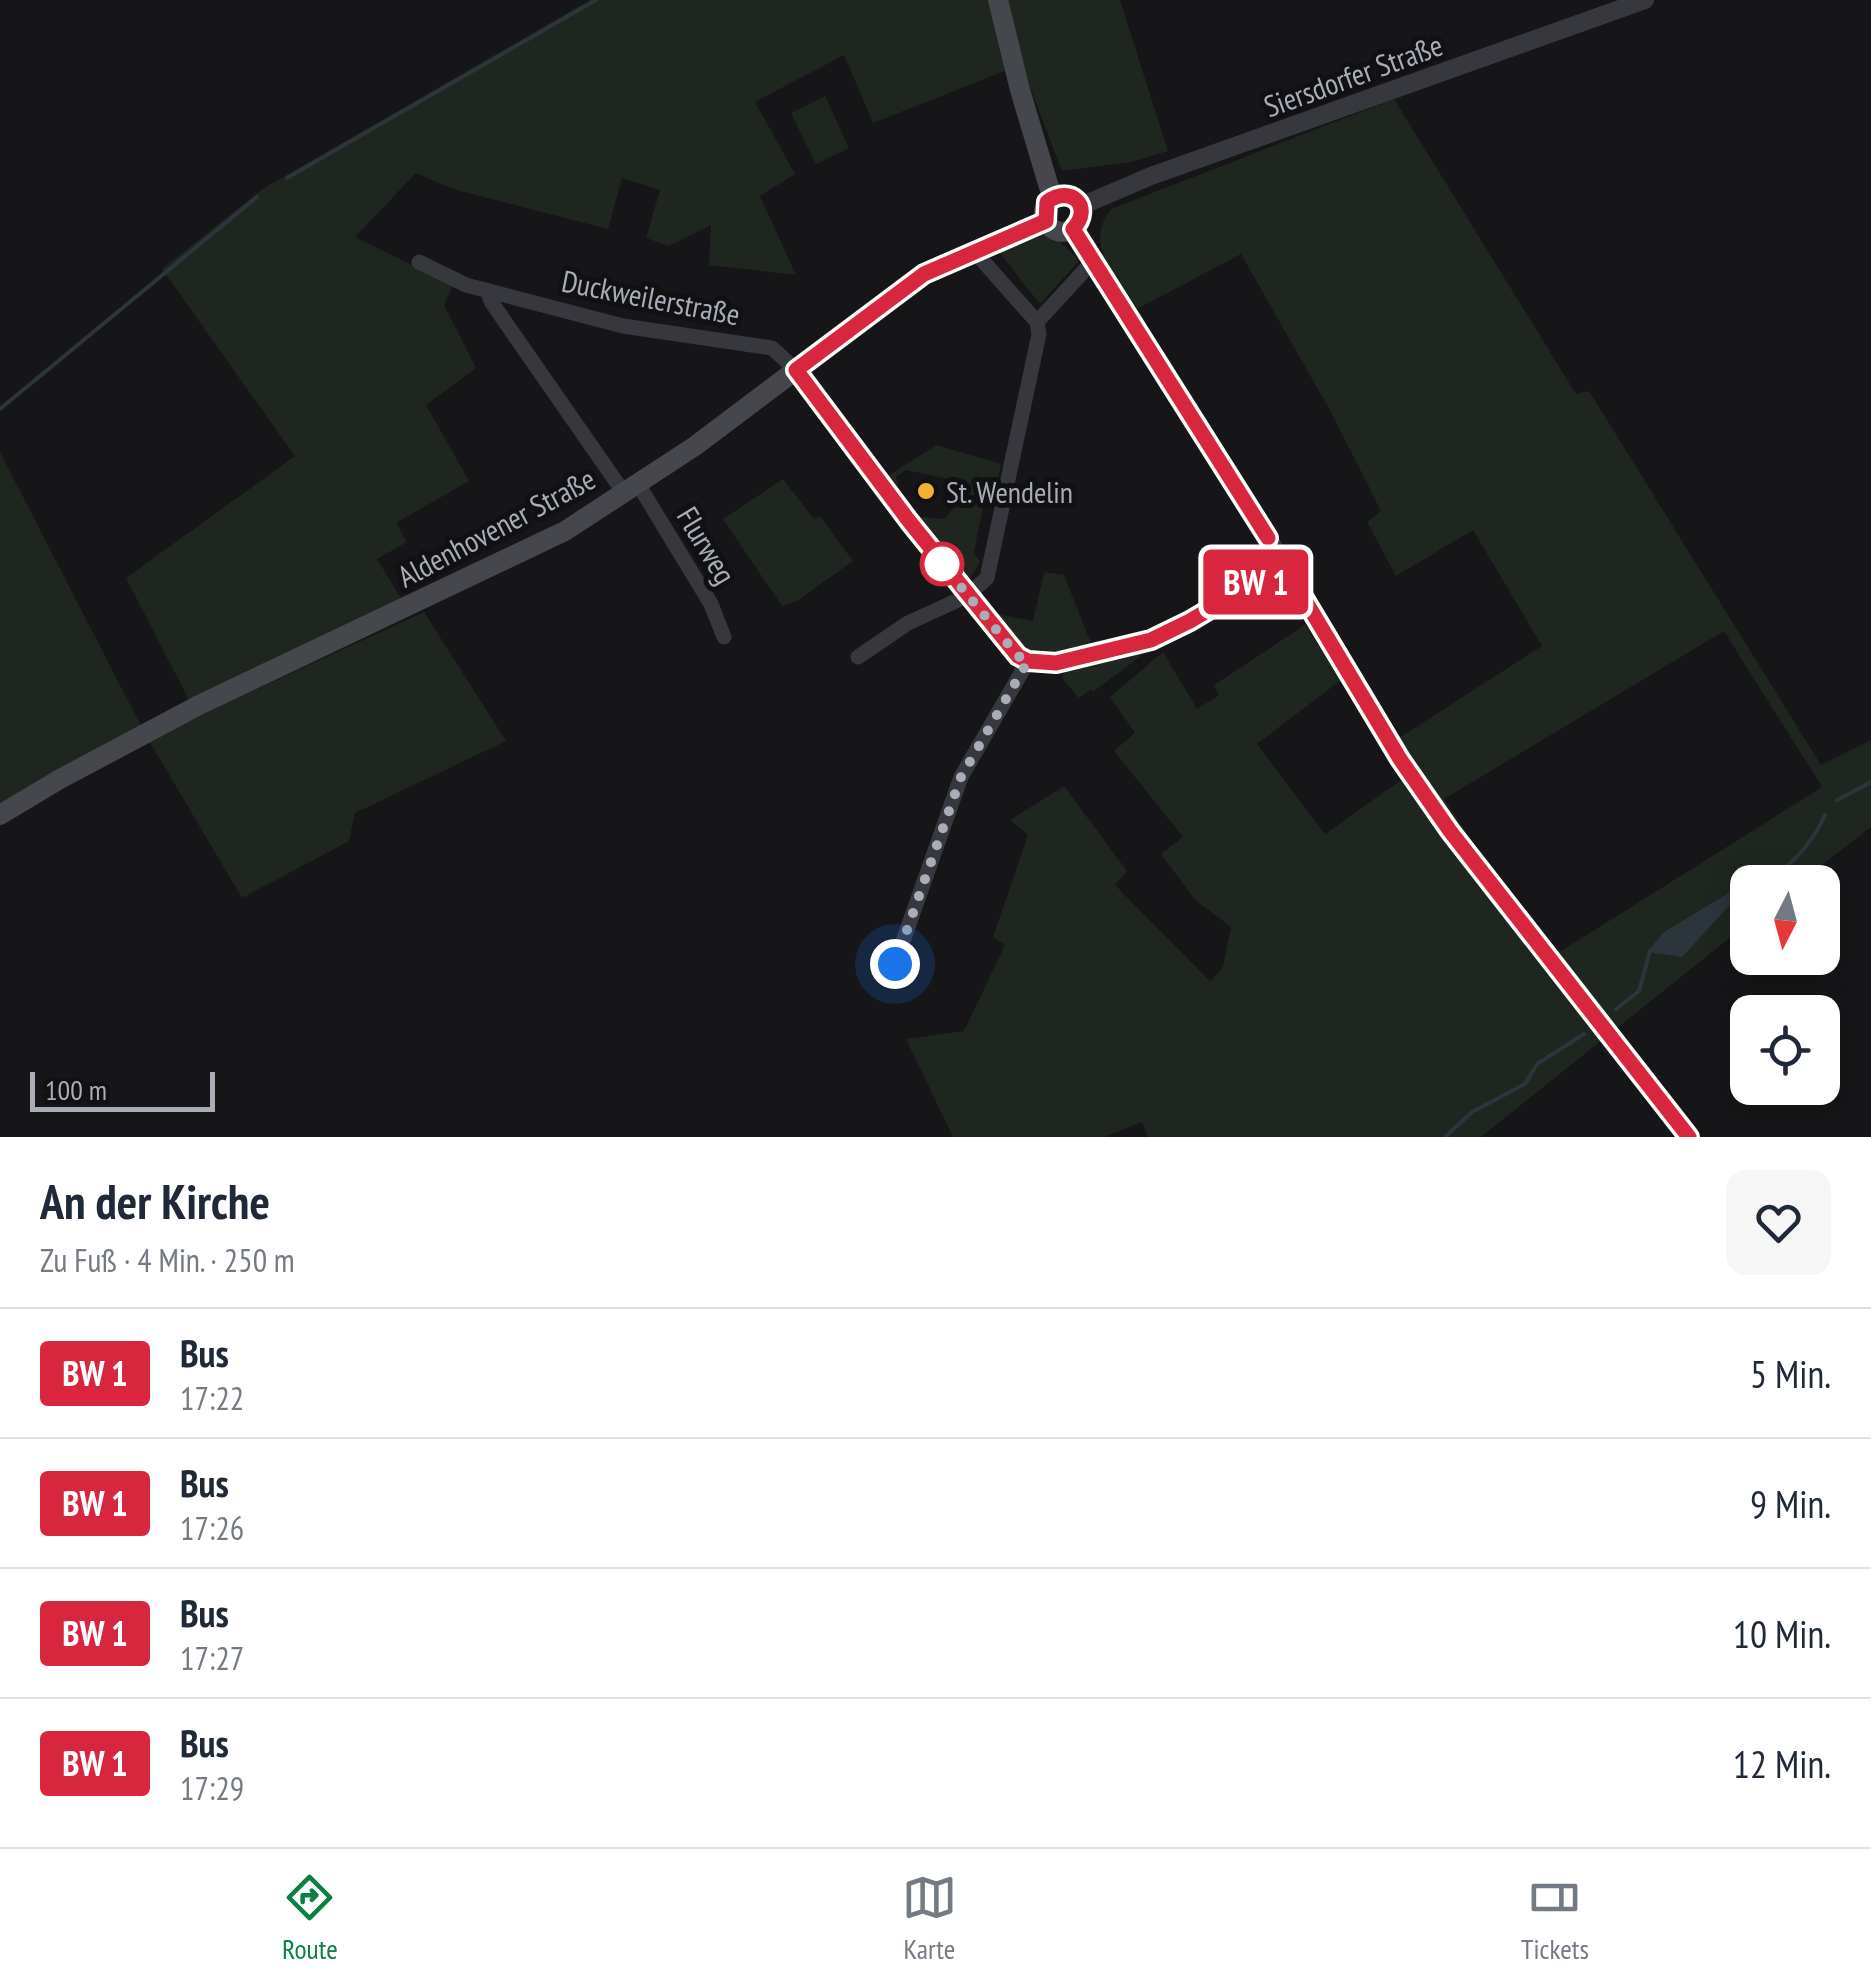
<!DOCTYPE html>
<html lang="de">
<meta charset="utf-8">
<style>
body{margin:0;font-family:"PT Sans Narrow",sans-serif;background:#f6f6f7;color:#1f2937;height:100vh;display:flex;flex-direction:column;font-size:38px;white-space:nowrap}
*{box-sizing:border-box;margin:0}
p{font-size:32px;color:#747a83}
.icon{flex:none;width:55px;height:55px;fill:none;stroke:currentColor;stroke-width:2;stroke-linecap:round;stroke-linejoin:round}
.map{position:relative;height:1137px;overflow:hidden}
.drawer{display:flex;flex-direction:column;background:#fff;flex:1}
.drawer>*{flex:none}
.badge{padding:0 20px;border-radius:8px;font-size:35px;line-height:65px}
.needle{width:65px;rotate:186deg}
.buttons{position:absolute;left:1730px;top:865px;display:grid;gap:20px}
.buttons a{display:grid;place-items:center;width:110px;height:110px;border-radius:20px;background:#fff;box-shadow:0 5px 25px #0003;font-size:50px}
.scale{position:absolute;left:30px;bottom:25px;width:185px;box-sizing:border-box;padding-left:10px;border:5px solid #a8adb8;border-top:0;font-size:28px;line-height:35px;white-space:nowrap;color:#a8adb8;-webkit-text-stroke:8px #111113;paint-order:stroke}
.you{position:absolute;width:50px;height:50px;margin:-25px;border:8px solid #fff;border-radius:50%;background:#1a73e8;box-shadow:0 0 0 15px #1a73e833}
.map>.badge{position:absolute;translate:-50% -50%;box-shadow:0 0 0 5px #fff}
.round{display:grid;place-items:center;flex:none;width:105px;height:105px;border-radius:20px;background:#f6f6f7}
.overview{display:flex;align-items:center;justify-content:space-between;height:170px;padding:0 40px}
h1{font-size:48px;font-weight:700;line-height:75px}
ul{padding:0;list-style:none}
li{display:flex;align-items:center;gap:30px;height:130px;padding:0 40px;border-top:2px solid #e0e1e3}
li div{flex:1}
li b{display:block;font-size:38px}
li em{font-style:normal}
li .badge{min-width:110px;font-weight:700;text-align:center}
.dock{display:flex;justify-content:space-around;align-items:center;height:140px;border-top:2px solid #e0e1e3;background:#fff;font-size:28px;color:#747a83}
.dock a{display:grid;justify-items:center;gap:5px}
.dock .on{color:#0b8043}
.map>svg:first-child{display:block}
.green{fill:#1e261f;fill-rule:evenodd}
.water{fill:#2c353c}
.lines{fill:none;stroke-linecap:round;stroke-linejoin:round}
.stream{stroke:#2c353c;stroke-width:4}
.minor{stroke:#37383d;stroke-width:15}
.tertiary{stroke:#37383d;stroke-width:18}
.secondary{stroke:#45474d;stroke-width:20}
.line-casing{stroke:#fff;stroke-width:22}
.line{stroke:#d7263d;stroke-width:15}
.walk{stroke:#a8adb8;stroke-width:10;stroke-dasharray:0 18}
.poi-dot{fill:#f2b134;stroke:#111113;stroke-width:4}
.stop-dot{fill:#fff;stroke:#d7263d;stroke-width:5}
.labels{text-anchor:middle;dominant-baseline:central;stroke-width:10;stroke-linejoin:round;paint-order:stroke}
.street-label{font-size:30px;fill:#a8adb8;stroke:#111113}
.poi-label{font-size:30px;fill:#a8adb8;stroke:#111113;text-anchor:start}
</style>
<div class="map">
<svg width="1871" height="1137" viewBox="0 0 1871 1137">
<rect width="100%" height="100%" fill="#161618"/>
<!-- green -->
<path class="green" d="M590 0H991L1007 70 873 123 844 55 755 102 795 174 760 196 796 275 709 265 711 225 669 246 646 238 660 190 622 178 608 229 453 189 416 173 355 237 453 285 444 305 476 368 426 405 469 481 396 523 407 542 377 559 402 600 189 700 126 578 295 456 162 269 264 188Z
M1007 0H1120L1168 151 1131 162 1062 171 1023 69Z
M825 96 849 148 816 164 791 113Z
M1394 99 1576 394 1589 391 1821 765 1871 740V827L1800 882H1748L1747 924 1481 1137H1148L1142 1122 1105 1137H953L906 1039 964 1031 1005 945 993 937 1028 835 1010 820 1064 786 1127 871 1115 885 1210 981 1223 967 1231 927 1195 900 1161 854 1183 837 1114 751 1135 733 1110 697 1163 652 1197 709 1219 695 1214 685 1305 625 1341 680 1257 744 1325 834 1417 769 1399 738 1542 646 1473 530 1396 576 1367 522 1381 511 1332 414 1241 254 1137 309C1116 275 1083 246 1111 209ZM1724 631 1822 787 1558 953 1474 844 1444 799Z
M1042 235 1059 241 1080 260 1040 304 998 251Z
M936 445 1001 464 997 483 986 490 974 552 980 562 971 577H964L916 521 921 517 944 519 958 503 946 497 948 479 906 470 896 477 899 489 895 491 885 478Z
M0 452 141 726 0 807Z
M783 479 814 519 820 516 853 561 797 601 782 606 723 519Z
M1044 572 1064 575 1092 646C1033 662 1029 658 991 613L1033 621Z
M424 612 506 741 355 813 349 841 242 898 148 739Z
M1147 646 1153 647 1093 692 1091 689 1079 698 1062 678 1066 668Z"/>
<!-- water -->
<path class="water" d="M1732 891 1740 894 1682 957 1647 952 1664 932Z"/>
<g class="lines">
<!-- stream -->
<path class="stream" d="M287 178 596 0
M0 409 257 197
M1837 800 1871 782
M1762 882C1792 867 1811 845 1825 815
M1616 1009 1639 991 1650 951
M1445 1137 1472 1112 1525 1084 1537 1064 1584 1034"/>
<!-- minor -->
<path class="minor" d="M977 249 982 260 1037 322
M419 262 466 285 623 326 772 348 796 370 909 521 1018 656 1028 661 1056 663 1151 640 1190 621 1285 565
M487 290 492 303 624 493
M1037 322 1094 260
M638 484 711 604 724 637
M858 657 908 623 967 596 987 578 1039 334 1037 322
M884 973 895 964 961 777 1028 661"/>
<!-- tertiary -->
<path class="tertiary" d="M1081 206 1151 176 1645 0
M1073 229 1236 484 1400 759 1450 831 1689 1137"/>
<!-- secondary -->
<path class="secondary" d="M998 0 1020 90 1052 197
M1044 213a19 19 0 1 1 38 0a19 19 0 1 1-38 0Z
M0 815 60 779 199 705 565 531 695 446 925 273 1046 221"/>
</g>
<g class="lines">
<defs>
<path id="line" d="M1268 538 1073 229C1094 207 1071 184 1047 202L1046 221 924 274 796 370 909 521 1018 656 1028 661 1056 663 1151 640 1190 621 1284 565 1400 759 1450 831 1689 1137"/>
</defs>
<!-- line casing -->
<use href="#line" class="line-casing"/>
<!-- line -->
<use href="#line" class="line"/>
<!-- walk -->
<path class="walk" d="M895 964 961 777 1028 661 1018 656 942 564"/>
</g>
<!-- markers -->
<circle class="poi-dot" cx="926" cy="491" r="10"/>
<circle class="stop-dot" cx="942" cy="564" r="20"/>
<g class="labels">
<!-- street labels -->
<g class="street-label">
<text transform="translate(1353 75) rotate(-20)">Siersdorfer Straße</text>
<text transform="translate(651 297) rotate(11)">Duckweilerstraße</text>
<text transform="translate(496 527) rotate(-28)">Aldenhovener Straße</text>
<text transform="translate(707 545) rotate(59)">Flurweg</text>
</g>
<!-- poi labels -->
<g class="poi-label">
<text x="946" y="491">St. Wendelin</text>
</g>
</g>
</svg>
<div class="buttons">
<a><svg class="needle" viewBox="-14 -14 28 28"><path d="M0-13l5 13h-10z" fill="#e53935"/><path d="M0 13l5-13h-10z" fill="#747a83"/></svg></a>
<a><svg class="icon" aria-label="locate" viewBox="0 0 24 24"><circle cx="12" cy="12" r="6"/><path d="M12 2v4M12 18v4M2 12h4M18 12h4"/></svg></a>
</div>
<div class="scale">100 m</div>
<div class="you" style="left:895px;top:964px"></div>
<b class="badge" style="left:1256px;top:582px;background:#d7263d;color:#fff">BW 1</b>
</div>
<section class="drawer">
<div class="overview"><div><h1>An der Kirche</h1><p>Zu Fuß · 4 Min. · 250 m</p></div><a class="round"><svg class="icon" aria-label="heart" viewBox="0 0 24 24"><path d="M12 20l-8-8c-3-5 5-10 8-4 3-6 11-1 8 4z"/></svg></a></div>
<ul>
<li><span class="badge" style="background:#d7263d;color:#fff">BW 1</span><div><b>Bus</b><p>17:22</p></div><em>5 Min.</em></li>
<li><span class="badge" style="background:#d7263d;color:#fff">BW 1</span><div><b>Bus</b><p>17:26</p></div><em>9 Min.</em></li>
<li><span class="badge" style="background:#d7263d;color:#fff">BW 1</span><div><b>Bus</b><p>17:27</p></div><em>10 Min.</em></li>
<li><span class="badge" style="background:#d7263d;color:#fff">BW 1</span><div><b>Bus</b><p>17:29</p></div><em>12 Min.</em></li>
</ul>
</section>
<nav class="dock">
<a class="on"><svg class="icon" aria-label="directions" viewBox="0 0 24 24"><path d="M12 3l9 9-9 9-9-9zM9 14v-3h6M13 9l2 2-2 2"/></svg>Route</a>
<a><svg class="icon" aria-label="map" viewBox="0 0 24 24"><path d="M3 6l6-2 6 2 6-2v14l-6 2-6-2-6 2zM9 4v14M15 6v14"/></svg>Karte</a>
<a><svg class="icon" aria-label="tickets" viewBox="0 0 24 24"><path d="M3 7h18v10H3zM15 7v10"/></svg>Tickets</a>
</nav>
